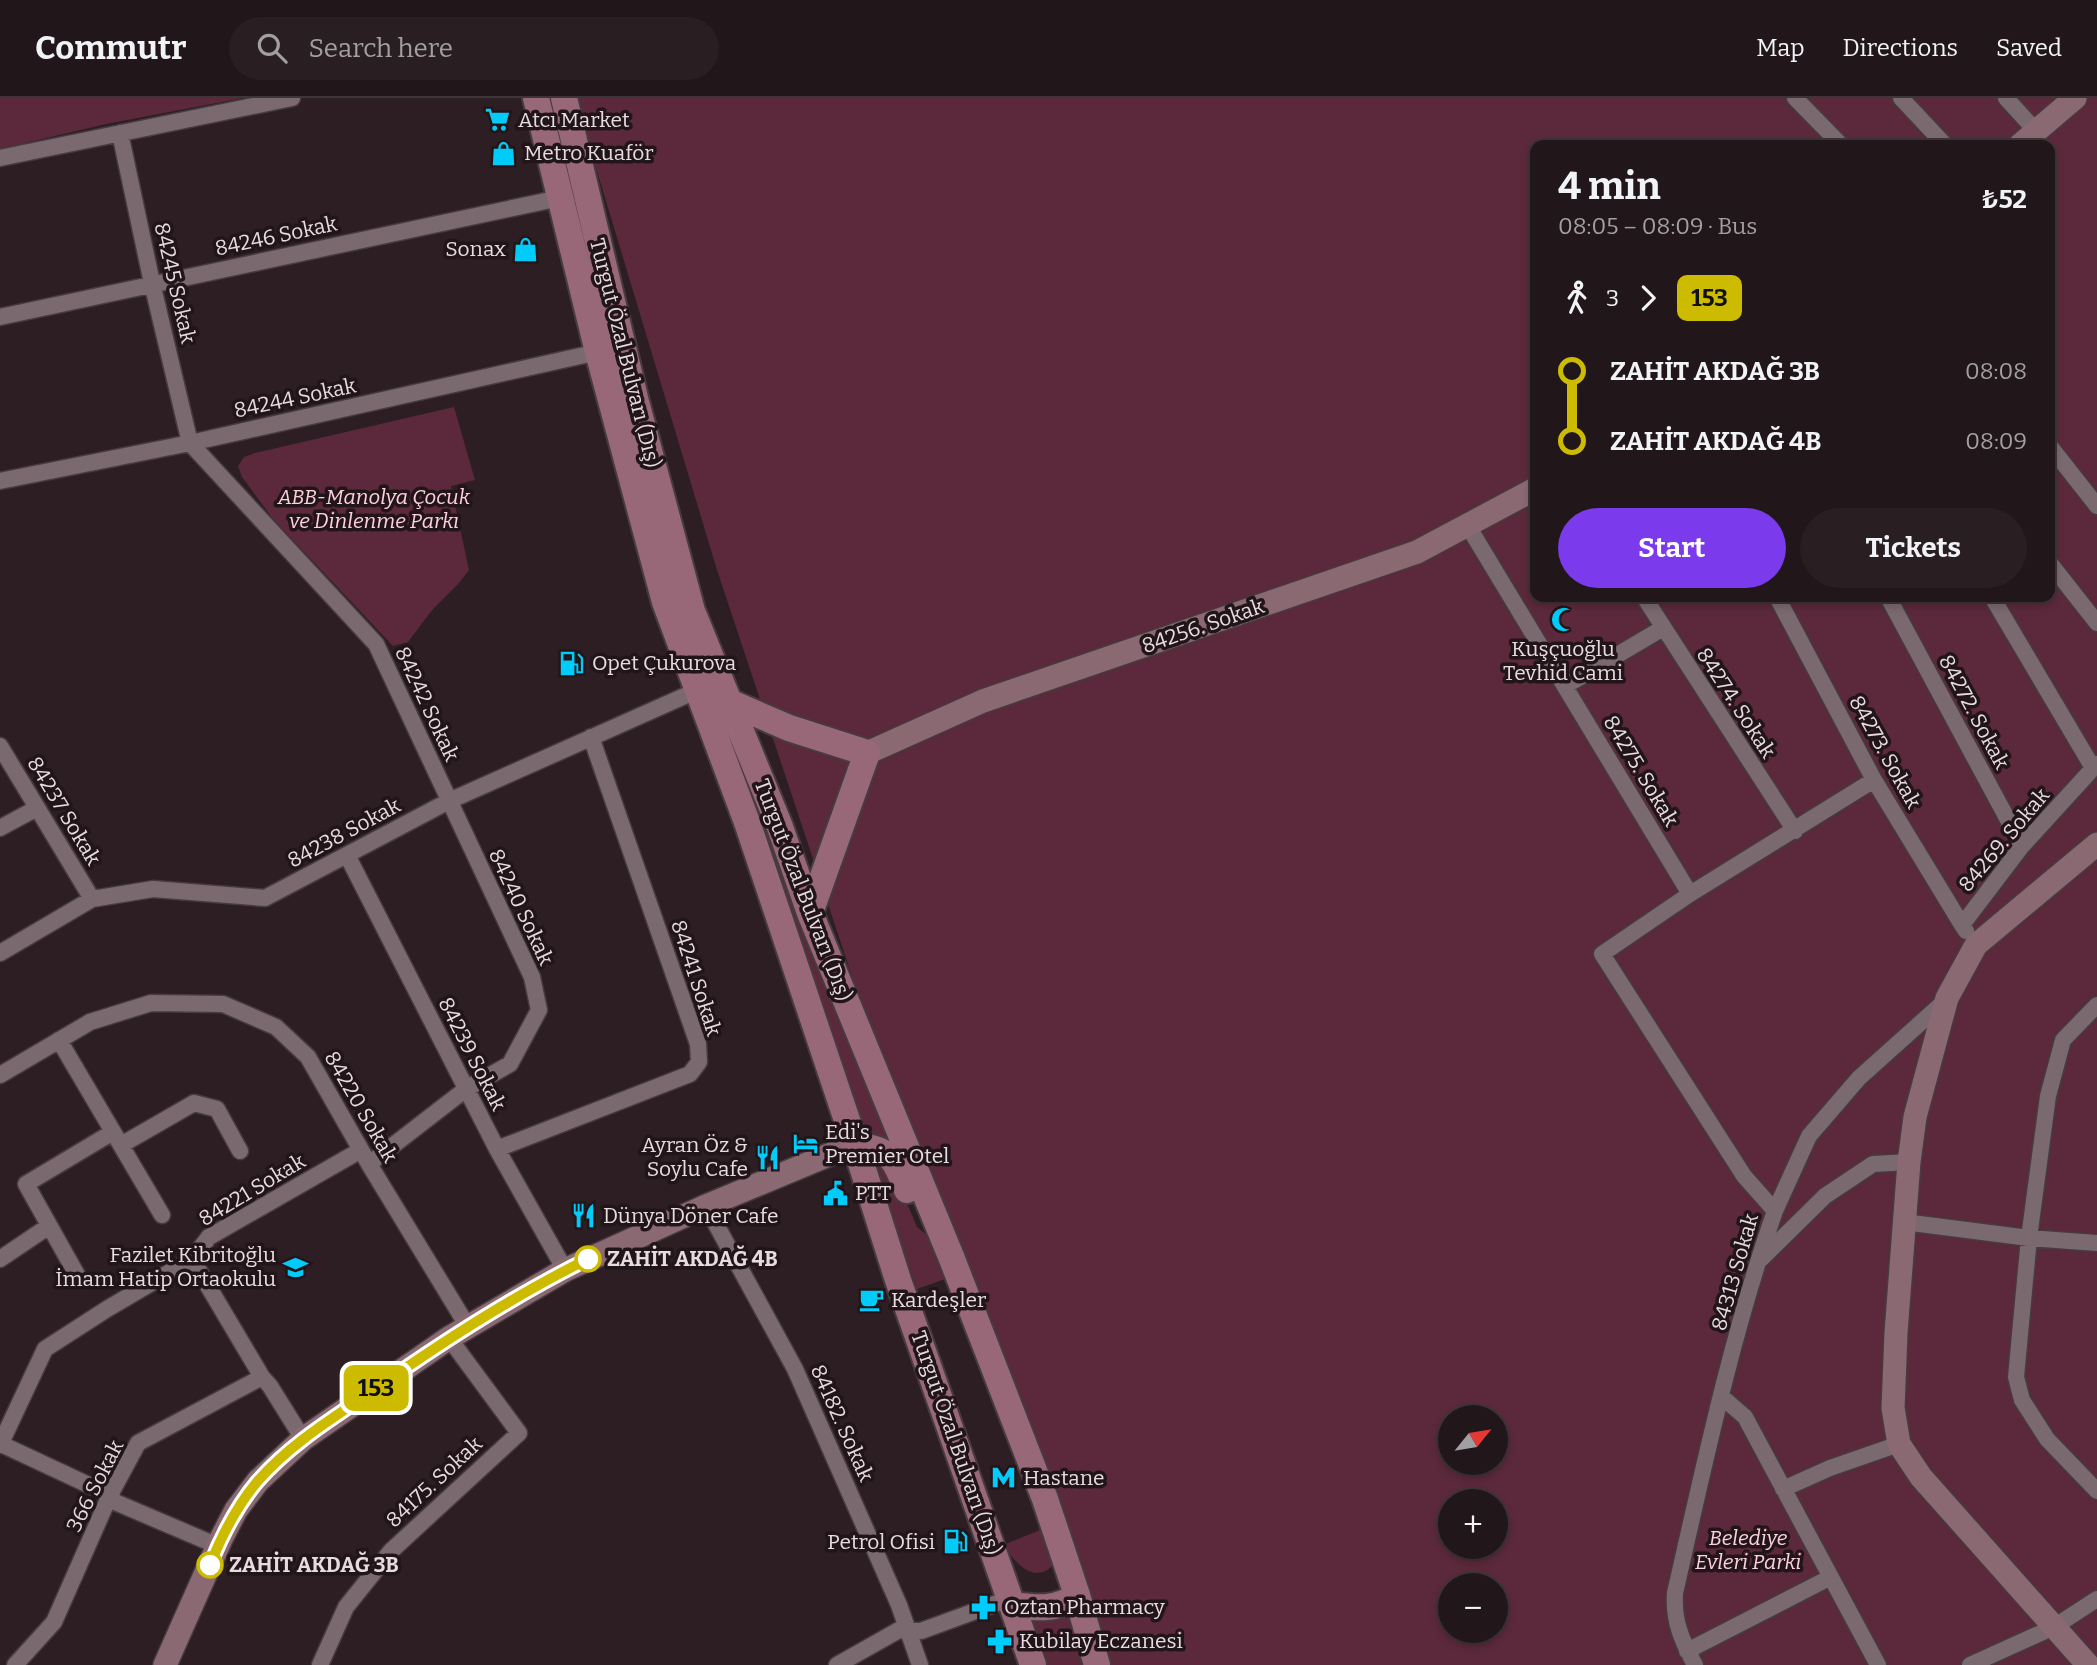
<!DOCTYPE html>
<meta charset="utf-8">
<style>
body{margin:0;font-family:Bitter,serif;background:#291f23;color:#f1f3f6;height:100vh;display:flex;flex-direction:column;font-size:26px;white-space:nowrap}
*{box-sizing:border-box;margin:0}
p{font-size:23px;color:#a29fa2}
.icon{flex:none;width:38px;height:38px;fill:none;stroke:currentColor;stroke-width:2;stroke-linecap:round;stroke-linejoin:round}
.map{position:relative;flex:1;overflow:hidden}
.side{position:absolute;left:1530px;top:42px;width:525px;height:462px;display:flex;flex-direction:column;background:#21161a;border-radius:14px;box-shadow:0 4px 10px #0003,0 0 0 2px #3e3539}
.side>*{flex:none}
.badge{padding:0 14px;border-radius:10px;font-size:24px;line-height:46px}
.needle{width:46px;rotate:60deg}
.fabs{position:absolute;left:1438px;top:1307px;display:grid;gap:14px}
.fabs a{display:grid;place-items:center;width:70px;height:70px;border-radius:50%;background:#21161a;box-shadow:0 4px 10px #0003,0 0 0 2px #3e3539;font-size:35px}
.map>.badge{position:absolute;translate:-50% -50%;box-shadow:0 0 0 4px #fff}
.legs{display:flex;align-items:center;gap:10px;height:77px;padding:0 28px;font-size:23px}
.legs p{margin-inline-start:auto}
.overview{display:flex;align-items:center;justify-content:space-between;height:119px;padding:0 28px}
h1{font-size:38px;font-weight:700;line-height:52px}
.primary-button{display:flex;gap:14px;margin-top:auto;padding:14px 28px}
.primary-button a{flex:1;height:80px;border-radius:42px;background:#7c3aed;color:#fff;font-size:28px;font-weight:700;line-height:80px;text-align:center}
.primary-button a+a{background:#291f23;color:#f1f3f6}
ul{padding:0 28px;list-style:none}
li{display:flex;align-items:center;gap:24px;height:70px;font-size:26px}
li i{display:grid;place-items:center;width:10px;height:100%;margin:0 9px;background:currentColor}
li i::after{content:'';width:18px;height:18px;margin:-9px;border:5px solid;border-radius:50%;background:#21161a}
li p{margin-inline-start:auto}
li:first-child i{background:linear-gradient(#0000 50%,currentColor 0)}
li:last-child i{background:linear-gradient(currentColor 50%,#0000 0)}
header{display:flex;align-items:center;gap:42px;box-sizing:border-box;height:98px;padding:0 35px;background:#21161a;border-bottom:2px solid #3e3539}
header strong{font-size:33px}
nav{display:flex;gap:38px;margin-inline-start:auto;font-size:24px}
.search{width:490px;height:63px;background:#291f23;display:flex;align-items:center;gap:18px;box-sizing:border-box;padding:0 24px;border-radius:38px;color:#a29fa2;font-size:26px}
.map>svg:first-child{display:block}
.green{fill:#5b293b;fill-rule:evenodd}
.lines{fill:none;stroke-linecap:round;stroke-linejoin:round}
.street-casing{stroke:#463b3e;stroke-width:19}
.secondary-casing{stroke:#463b3e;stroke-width:26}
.primary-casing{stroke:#463b3e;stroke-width:30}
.street{stroke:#7a696e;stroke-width:16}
.secondary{stroke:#8a6973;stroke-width:23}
.primary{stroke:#996878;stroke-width:26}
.line-1-casing{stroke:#fff;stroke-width:16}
.line-1{stroke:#cb0;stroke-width:10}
.stop-1-dot{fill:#fff;stroke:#cb0;stroke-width:3.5}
.labels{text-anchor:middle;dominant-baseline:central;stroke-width:7;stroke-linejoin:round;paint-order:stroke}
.poi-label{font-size:21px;fill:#e6dcdf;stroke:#221519;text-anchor:start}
.street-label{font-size:21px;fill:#e6dcdf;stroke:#221519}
.park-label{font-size:21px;font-style:italic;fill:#fecfdc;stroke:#221519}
.stop-label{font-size:21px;font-weight:bold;fill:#e6dcdf;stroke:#221519;text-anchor:start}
</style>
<header>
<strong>Commutr</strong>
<div class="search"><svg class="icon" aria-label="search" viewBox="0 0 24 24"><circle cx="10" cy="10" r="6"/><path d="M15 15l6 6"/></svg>Search here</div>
<nav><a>Map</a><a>Directions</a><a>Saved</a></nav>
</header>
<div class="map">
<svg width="2097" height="1567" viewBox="0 0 2097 1567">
<rect width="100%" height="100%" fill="#2c1e22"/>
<!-- green -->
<path class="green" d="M0 0H243L106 26 0 51Z
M546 0H552L746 679 895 1050 862 1035 675 499Z
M575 0H2097V1567H1107L916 1071 717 472ZM1535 47H2049V499H1535ZM1451 1320H1496V1365H1451ZM1451 1404H1496V1449H1451ZM1451 1488H1496V1533H1451Z
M454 309 475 382 451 388 469 472 459 485 433 511 408 544 393 548 273 421 242 379 238 368 244 359 255 355Z
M872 1062 895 1077 917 1129 941 1149 951 1179 917 1191Z
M1045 1430 1056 1464C1036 1489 1015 1465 1003 1447Z
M1068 1501 1088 1567H1044L1029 1526 1047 1520Z"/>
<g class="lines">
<defs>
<path id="street" d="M1795 0 1841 47
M1901 0 1945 47
M2006 0 2036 33
M120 35 152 185 190 345 376 546 532 879 539 912 510 966 466 991 369 1066
M0 60 292 0
M0 219 560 100
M2049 347 2097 408
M0 383 190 345 598 254
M1468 428 1690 796
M2049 464 2097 525
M1644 499 1795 733
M1777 499 1874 682 1962 827
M1888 499 2022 748
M1992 499 2093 670
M1565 588 1663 530
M0 648 92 801
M0 730 37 710
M347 757 497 1051 565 1172
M1966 833 1962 827 2022 748 2097 666
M0 855 92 801 153 791 265 800 449 703 698 592
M2097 907 2063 942 2048 998 2029 1140 2016 1279 2022 1302 2047 1341 2097 1393
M59 942 162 1117
M0 977 90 924 151 905 223 906 276 929 308 959 369 1066 468 1229
M121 1047 194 1005 217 1011 240 1053
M497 1051 690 976 699 964 698 946 591 639
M706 1108 795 1271 899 1507 920 1567
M1775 1113 1809 1038 1859 980 1946 902
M1904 1124 2029 1140 2097 1145
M0 1161 49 1128
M192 1161 262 1279 270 1288 303 1341
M1761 1161 1825 1098 1873 1066 1909 1064
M77 1177 26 1086 113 1034
M1722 1299 1745 1319 1878 1567
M1 1346 110 1397 115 1404 218 1448
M0 1347 45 1251 107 1211 192 1161 209 1139 361 1052
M1783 1391 1830 1370 1899 1346
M1687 1553 1831 1479
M15 1567 54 1524 110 1397 138 1345 262 1279
M320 1567 346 1509 391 1453 519 1335 449 1240
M837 1567 899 1532 921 1533 1011 1500
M1695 1567C1682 1543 1673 1523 1675 1495 1704 1368 1732 1235 1775 1113L1744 1078 1602 856 1690 796 1874 682
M1970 1567 2054 1529 2097 1501"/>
<path id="secondary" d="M2020 47 2075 0
M867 655 983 603 1417 454 1535 391
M165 1567 221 1441 236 1412 258 1383 303 1341 449 1240 565 1172 706 1108 855 1046
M2088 1567 1921 1379 1899 1346 1893 1310 1896 1235 1909 1064 1915 1019 1947 900 1976 847 2097 746"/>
<path id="primary" d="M536 0 598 254 665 504 748 727 855 1046 898 1182 1033 1567
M564 0 635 300 692 513 780 729 810 815 952 1161 1045 1401 1077 1497 1097 1567
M729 604 789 630 867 655 810 815
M855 1046C892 1054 893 1057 907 1092
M1013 1507C1035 1510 1058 1513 1077 1497"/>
</defs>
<!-- street casing -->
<use href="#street" class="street-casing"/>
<!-- secondary casing -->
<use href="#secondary" class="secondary-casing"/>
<!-- primary casing -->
<use href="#primary" class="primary-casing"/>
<!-- street -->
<use href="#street" class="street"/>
<!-- secondary -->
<use href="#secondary" class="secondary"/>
<!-- primary -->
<use href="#primary" class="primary"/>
</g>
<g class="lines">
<defs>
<path id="line-1" d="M210 1467C222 1437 236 1409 257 1384 290 1346 333 1320 374 1292 442 1244 513 1198 588 1161"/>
</defs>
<!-- line-1 casing -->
<use href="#line-1" class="line-1-casing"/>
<!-- line-1 -->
<use href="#line-1" class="line-1"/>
</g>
<!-- icons -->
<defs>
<symbol id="supermarket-bare" viewBox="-9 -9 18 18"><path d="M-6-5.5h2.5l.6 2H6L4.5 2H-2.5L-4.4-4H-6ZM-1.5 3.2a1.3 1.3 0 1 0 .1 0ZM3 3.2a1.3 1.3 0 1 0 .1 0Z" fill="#01cbf9" stroke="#221519" stroke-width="2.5" paint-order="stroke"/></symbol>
<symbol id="shop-bare" viewBox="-9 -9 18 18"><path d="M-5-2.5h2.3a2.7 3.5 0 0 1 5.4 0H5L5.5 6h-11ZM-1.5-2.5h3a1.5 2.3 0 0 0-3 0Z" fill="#01cbf9" stroke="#221519" stroke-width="2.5" paint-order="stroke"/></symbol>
<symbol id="mosque-bare" viewBox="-9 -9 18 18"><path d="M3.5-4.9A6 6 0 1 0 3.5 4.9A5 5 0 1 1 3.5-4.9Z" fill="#01cbf9" stroke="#221519" stroke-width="2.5" paint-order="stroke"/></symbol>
<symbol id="fuel-bare" viewBox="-9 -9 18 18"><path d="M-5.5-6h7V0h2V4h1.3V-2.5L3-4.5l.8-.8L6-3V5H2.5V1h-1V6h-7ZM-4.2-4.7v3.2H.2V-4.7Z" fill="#01cbf9" stroke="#221519" stroke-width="2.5" paint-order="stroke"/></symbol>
<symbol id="hotel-bare" viewBox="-9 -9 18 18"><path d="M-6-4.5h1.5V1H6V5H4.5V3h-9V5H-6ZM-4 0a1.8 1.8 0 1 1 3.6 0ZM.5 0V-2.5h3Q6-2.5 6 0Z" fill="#01cbf9" stroke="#221519" stroke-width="2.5" paint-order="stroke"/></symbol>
<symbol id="restaurant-bare" viewBox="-9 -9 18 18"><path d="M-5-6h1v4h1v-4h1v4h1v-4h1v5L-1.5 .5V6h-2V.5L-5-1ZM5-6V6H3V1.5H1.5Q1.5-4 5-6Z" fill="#01cbf9" stroke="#221519" stroke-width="2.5" paint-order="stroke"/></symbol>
<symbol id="civic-bare" viewBox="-9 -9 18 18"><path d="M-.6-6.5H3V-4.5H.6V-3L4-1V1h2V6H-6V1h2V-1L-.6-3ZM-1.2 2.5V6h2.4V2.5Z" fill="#01cbf9" stroke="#221519" stroke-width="2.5" paint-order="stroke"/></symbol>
<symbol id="school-bare" viewBox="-9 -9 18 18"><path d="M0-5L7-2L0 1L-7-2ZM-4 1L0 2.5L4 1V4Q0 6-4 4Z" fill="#01cbf9" stroke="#221519" stroke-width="2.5" paint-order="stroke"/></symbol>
<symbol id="cafe-bare" viewBox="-9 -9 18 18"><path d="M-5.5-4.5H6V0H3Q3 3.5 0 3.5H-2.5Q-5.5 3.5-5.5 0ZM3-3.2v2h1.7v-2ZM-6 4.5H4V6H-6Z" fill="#01cbf9" stroke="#221519" stroke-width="2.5" paint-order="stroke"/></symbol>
<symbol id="metro-bare" viewBox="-9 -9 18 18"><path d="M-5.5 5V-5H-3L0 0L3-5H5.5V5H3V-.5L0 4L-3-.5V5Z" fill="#01cbf9" stroke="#221519" stroke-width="2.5" paint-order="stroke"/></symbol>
<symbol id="pharmacy-bare" viewBox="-9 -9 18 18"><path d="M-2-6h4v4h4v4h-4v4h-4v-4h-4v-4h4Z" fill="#01cbf9" stroke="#221519" stroke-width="2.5" paint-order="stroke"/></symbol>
</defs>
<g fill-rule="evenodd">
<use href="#supermarket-bare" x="480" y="4" width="35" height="35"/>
<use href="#shop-bare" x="486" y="38" width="35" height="35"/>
<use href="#shop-bare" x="508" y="134" width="35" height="35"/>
<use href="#mosque-bare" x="1546" y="504" width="35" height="35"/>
<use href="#fuel-bare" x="554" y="548" width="35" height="35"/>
<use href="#hotel-bare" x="788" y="1028" width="35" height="35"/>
<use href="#restaurant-bare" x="750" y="1042" width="35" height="35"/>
<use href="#civic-bare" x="818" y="1078" width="35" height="35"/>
<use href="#restaurant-bare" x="566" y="1100" width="35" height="35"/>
<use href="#school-bare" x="278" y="1152" width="35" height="35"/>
<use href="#cafe-bare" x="854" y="1184" width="35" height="35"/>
<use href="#metro-bare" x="986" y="1362" width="35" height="35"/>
<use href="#fuel-bare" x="938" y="1426" width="35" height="35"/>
<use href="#pharmacy-bare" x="966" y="1492" width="35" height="35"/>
<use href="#pharmacy-bare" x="982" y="1526" width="35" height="35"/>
</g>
<!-- markers -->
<g class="stop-1-dot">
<circle cx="588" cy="1161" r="12"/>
<circle cx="210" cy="1467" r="12"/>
</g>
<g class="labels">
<!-- poi labels -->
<g class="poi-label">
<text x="518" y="22">Atcı Market</text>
<text x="524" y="55">Metro Kuaför</text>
<text x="506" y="151" text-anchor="end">Sonax</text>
<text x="1563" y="551" text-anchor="middle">Kuşçuoğlu<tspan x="1563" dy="24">Tevhid Cami</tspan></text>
<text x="592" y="565">Opet Çukurova</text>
<text x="825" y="1034">Edi's<tspan x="825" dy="24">Premier Otel</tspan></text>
<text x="748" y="1047" text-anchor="end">Ayran Öz &amp;<tspan x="748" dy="24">Soylu Cafe</tspan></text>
<text x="855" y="1095">PTT</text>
<text x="603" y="1118">Dünya Döner Cafe</text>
<text x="276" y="1157" text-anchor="end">Fazilet Kibritoğlu<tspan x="276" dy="24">İmam Hatip Ortaokulu</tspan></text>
<text x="891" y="1202">Kardeşler</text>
<text x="1023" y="1380">Hastane</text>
<text x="935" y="1444" text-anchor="end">Petrol Ofisi</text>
<text x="1004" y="1509">Oztan Pharmacy</text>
<text x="1019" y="1543">Kubilay Eczanesi</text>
</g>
<!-- street labels -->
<g class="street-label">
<text transform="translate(276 138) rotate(-12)">84246 Sokak</text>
<text transform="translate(175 185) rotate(77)">84245 Sokak</text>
<text transform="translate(625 255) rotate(76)">Turgut Özal Bulvarı (Dış)</text>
<text transform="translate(295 300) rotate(-12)">84244 Sokak</text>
<text transform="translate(1203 528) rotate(-19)">84256. Sokak</text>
<text transform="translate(1736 605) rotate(57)">84274. Sokak</text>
<text transform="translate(427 606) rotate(65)">84242 Sokak</text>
<text transform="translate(1974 614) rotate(62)">84272. Sokak</text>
<text transform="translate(1885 654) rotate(61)">84273. Sokak</text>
<text transform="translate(1641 673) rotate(59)">84275. Sokak</text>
<text transform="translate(64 713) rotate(59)">84237 Sokak</text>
<text transform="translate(344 735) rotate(-28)">84238 Sokak</text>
<text transform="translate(2004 742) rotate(-50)">84269. Sokak</text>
<text transform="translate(803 792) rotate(69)">Turgut Özal Bulvarı (Dış)</text>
<text transform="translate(521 809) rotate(65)">84240 Sokak</text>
<text transform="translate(696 880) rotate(72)">84241 Sokak</text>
<text transform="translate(472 956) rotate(63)">84239 Sokak</text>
<text transform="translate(361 1009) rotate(60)">84220 Sokak</text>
<text transform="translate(252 1092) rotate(-31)">84221 Sokak</text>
<text transform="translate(1735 1174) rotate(-74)">84313 Sokak</text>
<text transform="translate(842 1325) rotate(66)">84182. Sokak</text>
<text transform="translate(956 1345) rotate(71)">Turgut Özal Bulvarı (Dış)</text>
<text transform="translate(434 1384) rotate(-43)">84175. Sokak</text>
<text transform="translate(95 1388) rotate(-63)">366 Sokak</text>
</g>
<!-- park labels -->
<g class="park-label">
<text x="374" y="399">ABB-Manolya Çocuk<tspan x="374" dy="24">ve Dinlenme Parkı</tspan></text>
<text x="1748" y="1440">Belediye<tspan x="1748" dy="24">Evleri Parki</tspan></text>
</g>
<!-- stop labels -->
<g class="stop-label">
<text x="607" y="1161">ZAHİT AKDAĞ 4B</text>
<text x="229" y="1467">ZAHİT AKDAĞ 3B</text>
</g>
</g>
</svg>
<div class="fabs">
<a><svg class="needle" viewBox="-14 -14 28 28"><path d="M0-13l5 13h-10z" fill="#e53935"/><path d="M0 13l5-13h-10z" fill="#a29fa2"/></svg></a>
<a>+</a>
<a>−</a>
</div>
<b class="badge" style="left:376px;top:1290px;background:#cb0;color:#111">153</b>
<section class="side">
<div class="overview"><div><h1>4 min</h1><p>08:05 – 08:09 · Bus</p></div><b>₺52</b></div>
<div class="legs"><svg class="icon" aria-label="walk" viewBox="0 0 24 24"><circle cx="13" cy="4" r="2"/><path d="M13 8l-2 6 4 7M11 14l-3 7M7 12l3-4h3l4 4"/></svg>3<svg class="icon" aria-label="forward" viewBox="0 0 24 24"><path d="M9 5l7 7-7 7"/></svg><b class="badge" style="background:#cb0;color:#111">153</b></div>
<ul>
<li><i style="color:#cb0"></i><b>ZAHİT AKDAĞ 3B</b><p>08:08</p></li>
<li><i style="color:#cb0"></i><b>ZAHİT AKDAĞ 4B</b><p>08:09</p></li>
</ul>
<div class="primary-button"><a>Start</a><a>Tickets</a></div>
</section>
</div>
